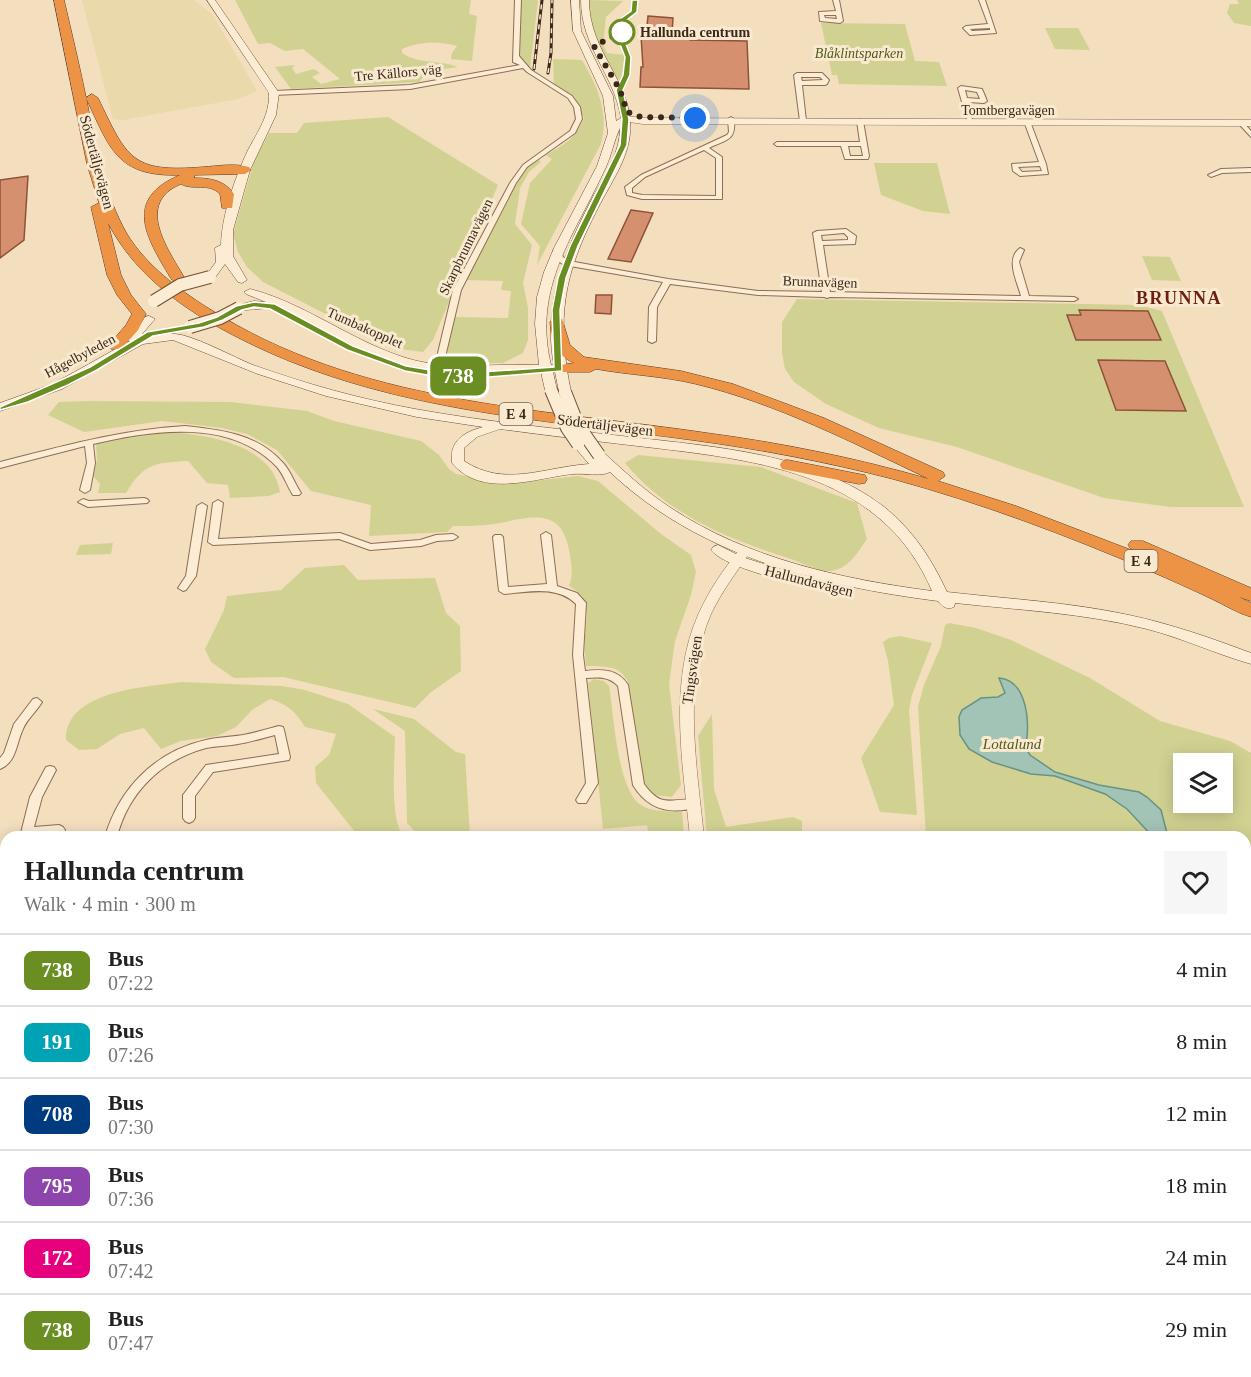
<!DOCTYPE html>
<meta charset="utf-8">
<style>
body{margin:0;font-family:Georgia,serif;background:#f6f6f6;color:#222;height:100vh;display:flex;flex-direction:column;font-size:22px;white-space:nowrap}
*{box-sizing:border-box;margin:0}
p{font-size:20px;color:#767676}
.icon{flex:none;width:33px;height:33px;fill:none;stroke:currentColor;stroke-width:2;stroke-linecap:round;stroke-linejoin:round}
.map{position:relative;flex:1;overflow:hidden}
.drawer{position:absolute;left:0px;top:831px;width:1251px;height:546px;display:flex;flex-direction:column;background:#fff;border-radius:18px 18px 0 0;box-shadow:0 3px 15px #0003}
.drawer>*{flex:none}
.badge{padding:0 12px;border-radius:9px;font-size:21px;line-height:39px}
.tools{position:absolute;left:1173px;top:753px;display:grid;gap:12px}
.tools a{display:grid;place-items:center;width:60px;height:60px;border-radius:0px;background:#fff;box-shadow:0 3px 15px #0003;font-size:30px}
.you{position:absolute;width:30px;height:30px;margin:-15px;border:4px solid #fff;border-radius:50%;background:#1a73e8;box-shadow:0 0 0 9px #1a73e833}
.map>.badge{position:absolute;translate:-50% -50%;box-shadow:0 0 0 3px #fff}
.round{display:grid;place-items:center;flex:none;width:63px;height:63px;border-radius:0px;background:#f6f6f6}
.summary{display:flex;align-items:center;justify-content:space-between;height:102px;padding:0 24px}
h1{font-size:28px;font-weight:800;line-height:45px}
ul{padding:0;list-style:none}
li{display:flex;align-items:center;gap:18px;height:72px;padding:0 24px;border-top:2px solid #e0e0e0}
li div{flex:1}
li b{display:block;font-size:22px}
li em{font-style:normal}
li .badge{min-width:66px;font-weight:700;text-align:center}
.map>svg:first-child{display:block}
.farmland{fill:#e9d9ab}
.green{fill:#d1d291;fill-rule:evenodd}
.water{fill:#a2c4b7;stroke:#689384;stroke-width:1.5}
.building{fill:#d59070;stroke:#8f5238;stroke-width:1.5}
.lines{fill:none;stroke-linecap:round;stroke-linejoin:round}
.minor-casing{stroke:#8d6d55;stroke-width:2}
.tertiary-casing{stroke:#8d6d55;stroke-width:1}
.secondary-casing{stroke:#6f4e38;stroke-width:1}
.motorway-casing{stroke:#5a3c2a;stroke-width:1}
.minor{fill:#fcecd3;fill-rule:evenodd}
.tertiary{fill:#fcecd3;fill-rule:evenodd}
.secondary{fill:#fcecd3;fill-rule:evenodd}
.motorway{fill:#ec9345;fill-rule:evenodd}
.rail-casing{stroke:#3b281b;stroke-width:3}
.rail{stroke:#f9e9cf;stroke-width:1.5;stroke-dasharray:5;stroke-linecap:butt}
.secondary-bridge-casing{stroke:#6f4e38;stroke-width:14;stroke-linecap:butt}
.secondary-bridge{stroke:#fcecd3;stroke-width:12}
.line{fill:#6b8e23;stroke:#fff;stroke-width:1.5}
.walk{stroke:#3b281b;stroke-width:6;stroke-dasharray:0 10.8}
.stop-dot{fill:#fff;stroke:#6b8e23;stroke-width:3}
.labels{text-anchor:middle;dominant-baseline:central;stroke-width:6;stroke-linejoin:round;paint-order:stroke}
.far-stop-label{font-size:14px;font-weight:bold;fill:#3b281b;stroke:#f9e9cf;text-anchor:start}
.far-park-label{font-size:14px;font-style:italic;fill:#515a1f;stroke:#f9e9cf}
.far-street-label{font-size:14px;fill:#3b281b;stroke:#f9e9cf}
.shield{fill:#f9e9cf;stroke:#746251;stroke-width:1.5}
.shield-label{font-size:14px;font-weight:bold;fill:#3b281b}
.street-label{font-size:15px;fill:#3b281b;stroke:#f9e9cf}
.park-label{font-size:15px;font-style:italic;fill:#515a1f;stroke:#f9e9cf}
.far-district-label{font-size:18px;font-weight:bold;letter-spacing:1.5px;fill:#6d1f16;stroke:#f9e9cf}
</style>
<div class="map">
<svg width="1251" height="1377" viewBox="0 0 1251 1377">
<rect width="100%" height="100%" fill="#f3debe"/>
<!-- farmland -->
<path class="farmland" d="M82 0H194L212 14 257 91 238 99 123 120 113 119Z"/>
<!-- green -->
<path class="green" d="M235 0H471L469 14 477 16 472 61 451 59 452 53 457 46C438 41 421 41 402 49V53C420 65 437 59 458 67L429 71 419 82 291 89 275 67 295 65 292 68 296 74 314 69 320 73 312 77 321 84 340 79 303 49 285 51 270 43 258 44Z
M521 0H538L530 69 520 56 519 46Z
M588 0 623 1 606 17 603 44 607 53 625 55 621 82C601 64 590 26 588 0Z
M1237 0H1251V26L1234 23 1227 13 1230 4H1239Z
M821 23 905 24 915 61 939 62 947 86 839 84 837 75H832Z
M1045 28H1078L1090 50 1055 49Z
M553 59 582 60C598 87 609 113 601 144L537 265 540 246 521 224 530 183 552 159 546 155C564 145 577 137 584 118L575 98 554 84Z
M388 117 498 185 433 340 423 352 392 348 263 282 247 267 238 252 233 234 255 158 269 133H297L304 123Z
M539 160 541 162 529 172 520 188 515 224 532 245 523 283 528 308V340L523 353 503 363H452L447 355 453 317 508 318 511 291 501 290 503 281 465 280 526 167Z
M874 163H937L950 214 923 211 881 195Z
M1142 256 1170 257 1181 281 1152 280Z
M797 299 1138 305 1162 311 1244 507H1170L1104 498 957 447 879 428 826 404 794 382 785 369 782 353V322Z
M88 401 231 402 307 411 334 421 421 441 439 455 449 469 456 474 506 484 578 476 598 481 661 534 691 555 696 572 691 595 675 641 669 684 681 785 672 797 654 795 644 785 627 680C618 664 603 667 586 666 585 657 584 646 585 637 587 614 591 598 569 586 574 573 571 563 569 550 560 500 519 522 486 525 475 526 464 526 453 526L447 532 369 536 371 505 311 491 277 450 247 434 222 428 162 421 84 432 48 415 59 402Z
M170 432C209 435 273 445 280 492L269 496 230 498 228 485 207 483 188 461C154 463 144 463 126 493H98L100 484 93 476 97 460 96 443Z
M638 455 761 467 857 503 867 539C857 553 849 569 830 571 819 572 802 563 791 559 728 539 668 515 625 463Z
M113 543 111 554 76 555 80 545Z
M344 565 358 580 435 578 446 613 460 626 461 671 430 693 415 708 283 677 234 678 211 662 205 649 224 610 227 596 281 590 305 568Z
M949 623 976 628 1011 640 1090 678 1160 721 1230 741 1251 753V907H1245V837H926L918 707 924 685 941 646 945 625ZM1184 764H1222V802H1184Z
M900 636 932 643 912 695 909 710 917 815 880 812 861 758 894 705 888 661 883 642 889 638Z
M594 679 604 681 609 686C614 714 617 790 641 805 651 812 669 811 682 812L684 837H649L647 825 603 829 588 683Z
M181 682 282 686 305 690 348 704 395 737C395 760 389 820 404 837H359L316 783 315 767 329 755 336 734 305 727C296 712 287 704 270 699L252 710 236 727 217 736 181 741 161 749 144 728 120 734 97 749 79 750 66 740C65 691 145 687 181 682Z
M373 709 414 719 456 752 465 754 470 837H420L407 823 405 731Z
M712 714 714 789 726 827 793 817 802 821V837H707L698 736Z
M289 1371H470V1377H294Z
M735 1371H964V1377H734Z"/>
<!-- water -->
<path class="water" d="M999 678C1028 680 1031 727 1025 747L1030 755 1055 772 1099 785 1139 792 1147 797 1161 810 1168 837H1153L1127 809 1105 794 1055 776 1031 774 992 762 969 749 960 735 959 717 962 710 981 698 998 697 1005 693Z"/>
<!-- building -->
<path class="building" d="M648 16 673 18 672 34 690 35V40L747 41 749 89 640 87 641 67H643L641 36H646Z
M28 176 24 240 0 258V180Z
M631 210 653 213 631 262 608 259Z
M596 295H612L611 314 595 313Z
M1079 310 1148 311 1161 340H1076L1067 315H1081Z
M1098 360 1165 361 1186 411 1116 410Z"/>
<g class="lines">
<defs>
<path id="minor" d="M515 0H521L519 56 531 70 572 96 580 107 582 119 575 133 527 167 516 183 461 290 441 374 437 376 433 374 453 290 510 183 523 165 570 131 576 119 574 107 568 98 527 72 523 68 410 89 274 95 271 93 274 91 410 85 520 65 513 62Z
M833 0H839L843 21 840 23 820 21 819 12 836 11ZM824 15H836L837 19 825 18Z
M979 0H985L996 33 970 35 963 28 966 26 988 24ZM990 28V30L972 31 970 29Z
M797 73H822L829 80 827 84 825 85H802L806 121 803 123 800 121 794 75ZM801 77H820L823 80 802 81Z
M961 86 982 89 987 101 984 103 968 102 973 124 968 123 958 88ZM965 90 977 92 980 99 967 98Z
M731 117 734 119C736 141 727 139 709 148L722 157V199H642L627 195 625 187 641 175 727 135 729 132 728 119ZM704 150 716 158V196L642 195 632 193V188L645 177Z
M860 119 863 121 869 156 868 159H845L841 146H777L774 144 777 142H860L857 121ZM848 146H861L863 156H850Z
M1028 122 1031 124 1046 164 1048 174 1020 176 1013 171 1012 164 1039 162 1025 124ZM1040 166 1042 171 1022 172 1018 167Z
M1239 122H1243L1251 131V137L1239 124Z
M1251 168V172L1222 173 1211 177 1208 175 1221 169Z
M846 229 856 236 855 244 823 245 830 292 1021 296C1017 281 1005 259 1020 248L1024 250 1019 262 1029 296 1074 297 1078 299 1074 301 830 297 827 298 824 297 758 295 670 284 657 307 656 341 652 343 648 341 649 307 663 282 564 265 557 260 553 251 560 249 563 257 569 261 668 279 758 291 822 292 813 233 817 231ZM844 233 848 237V240L822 241 821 235Z
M185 426C223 430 258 434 284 464 291 472 295 484 301 493L299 495H293C287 486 284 475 277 467 230 418 153 430 93 444L95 463 90 490 85 493 80 490 87 463 85 446 0 468V462C64 446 119 430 185 426Z
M144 498 147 499 149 501 147 503 88 507 78 502 83 499 89 501Z
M218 500 223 503 218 539 340 533 371 544 420 540 436 535 453 534 458 537 453 540 437 541 421 546 370 550 339 539 213 545 208 542 213 503Z
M202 503 207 506 196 576 186 590 183 591 178 588 186 576 197 506Z
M546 532 551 535 557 586 577 593 586 603 583 655 585 671C602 669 618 669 628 685L644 784C664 812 674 795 698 801L700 804 698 807C671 815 648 810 633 785L618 686C609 676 598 677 586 678L598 783 586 803H578L576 800 586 783 573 655 576 604C557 585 528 592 504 594L499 591 493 537 495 535H501L503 537 508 587 547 584 541 535Z
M37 698 42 702C37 711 27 719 23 729 16 743 17 762 0 769V758L4 753 14 724 33 699Z
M279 726 283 727 284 730 290 757 289 760 213 772 195 796V818L193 821 189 823 185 821 183 818V795L206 765 279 754 275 735C263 738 251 742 238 744 227 746 216 746 206 748 161 760 128 793 117 837H105C119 788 156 751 206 740 218 737 231 737 243 735 255 733 267 729 279 726Z
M50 766 54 767 56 770 42 797 34 827 59 825 63 827 65 830 63 837H51L52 835 20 837 30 797 46 767Z
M6 913V925L2 924 0 920 2 914Z
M6 1003V1016L0 1019V1006Z"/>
<path id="tertiary" d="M625 116 643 118 1251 120V126L643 124 622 121 621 119Z
M744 548 750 552C736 573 722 591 711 614 682 680 697 768 704 837H690C683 766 668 683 698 615 709 590 723 570 740 549Z
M0 1053 6 1056V1096L0 1094Z
M6 1188V1235L0 1237V1191Z
M707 1371H727L726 1377H706Z
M1014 1371H1034L1035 1377H1015Z"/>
<path id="secondary" d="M207 0H215L279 93 276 115 250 170 233 230V256L247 280 242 283 238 282 225 264 214 279 210 280 205 277 216 262 215 248 221 245C222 214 235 178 248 150 258 131 270 115 269 93Z
M571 0H579L581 31 613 96 616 121 621 118C614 74 581 47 581 0H589C589 54 634 82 630 133 628 160 610 184 598 208 563 275 556 318 571 392L569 395 565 396 559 392 555 372H553L557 390 551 394 545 390 541 372C496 370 446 377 402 365 357 352 319 325 276 306 274 308 240 311 235 310V306L254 301 266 302 246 294 244 292 250 289C305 303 351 341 406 358 448 371 496 363 539 365L535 324 537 297 544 272 554 248 597 166 608 133 603 96 573 31ZM620 128C620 152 606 174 594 195 566 248 542 304 554 365H551C532 286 575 235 606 167 612 154 614 140 620 128Z
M149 316 155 319 142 334 168 333 182 335C207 342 229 355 253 365 306 384 360 399 415 409 487 422 559 429 631 437 715 447 813 453 883 506 913 530 931 558 947 592 1008 599 1069 602 1129 615 1171 624 1211 638 1251 653V664C1216 654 1182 638 1147 629 1084 613 1019 610 955 603L954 607C947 610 943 607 938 601 820 586 699 556 610 472 601 477 585 473 573 474 535 478 482 499 452 463 449 441 464 432 483 427L417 417 326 396 258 374 173 340 143 344 62 389 0 411V403L53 384 130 341 126 340V336L140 325 145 317ZM500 429C552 436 603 442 655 448 765 461 883 476 932 591 842 579 748 559 671 508 646 492 625 472 603 452L594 454 582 441 578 440 572 444 589 464C544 467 505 488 464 461V448L477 437Z
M718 545 742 557 801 576 803 579 796 584C775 578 724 566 711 550L713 547Z"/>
<path id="motorway" d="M54 0H64C72 34 80 68 87 102 96 147 104 194 127 234 146 265 178 289 208 308 357 404 537 408 707 433 782 443 856 458 929 479 853 443 778 404 696 384 663 376 629 375 596 369L590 372H554L551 369 554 366 574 363C556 355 552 341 550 322L557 318 562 319 570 345 584 357 681 371 733 384 824 418 943 472 945 476 938 481 1016 506 1139 553 1131 549 1128 545 1131 541H1143L1251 588V601L1239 597 1251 603V617C1237 613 1225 605 1212 599 1191 589 1171 580 1150 571 1066 535 981 503 893 479 827 462 759 449 692 440 536 419 377 410 235 336 184 310 135 275 108 223L121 275 131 295 146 314 138 330 121 349H111L108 346 126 325 132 314 117 295 107 275 91 207 99 203 87 164Z
M92 94 98 98C127 158 131 173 203 167 218 166 234 163 249 167L251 170 245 174 195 175 194 178C210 178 224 180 234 194L232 208H222L220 194C208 182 193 191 181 184 135 203 167 248 184 277L182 280H172L170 277C146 237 123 199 180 175 116 177 110 148 86 98Z
M788 460 859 474 865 475 867 479 865 483 859 484 782 469 780 465 782 461Z"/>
</defs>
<!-- minor casing -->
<use href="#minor" class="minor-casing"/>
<!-- tertiary casing -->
<use href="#tertiary" class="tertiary-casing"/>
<!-- secondary casing -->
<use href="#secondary" class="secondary-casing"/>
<!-- motorway casing -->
<use href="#motorway" class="motorway-casing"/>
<!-- minor -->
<use href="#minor" class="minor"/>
<!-- tertiary -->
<use href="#tertiary" class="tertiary"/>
<!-- secondary -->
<use href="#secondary" class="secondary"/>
<!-- motorway -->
<use href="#motorway" class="motorway"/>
<defs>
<path id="rail" d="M534 69 542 0
M548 73 551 53 552 0"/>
</defs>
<!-- rail casing -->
<use href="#rail" class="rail-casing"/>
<!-- rail -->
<use href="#rail" class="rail"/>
<defs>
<path id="secondary-bridge" d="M154 301 180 285 210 277
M190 327 220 318 239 308
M551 390 567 428 578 444
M565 392 578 425 599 455"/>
</defs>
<!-- secondary-bridge casing -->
<use href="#secondary-bridge" class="secondary-bridge-casing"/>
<!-- secondary-bridge -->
<use href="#secondary-bridge" class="secondary-bridge"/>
</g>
<!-- line -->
<path class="line" d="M632 0H638L637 12 627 20 624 39 631 57 630 75 623 90 629 119 627 145 578 246 566 278 560 310 562 371 466 379H449L405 371 347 350 270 309 254 307 242 310 223 320 204 327 153 336 97 370 68 385 28 402 0 410V407L90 367 147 332 199 323 217 317 236 306 254 302 275 304 353 346 406 366 449 373H466L554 367 552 310 558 278 570 246 620 145 622 119 616 90 623 75 625 57 618 39 620 19 631 11Z"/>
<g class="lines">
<!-- walk -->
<path class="walk" d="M622 32 594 46 620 90 627 112 641 117 695 118"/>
</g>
<!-- markers -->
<circle class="stop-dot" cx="622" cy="32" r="12"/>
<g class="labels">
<!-- far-stop labels -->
<g class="far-stop-label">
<text x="640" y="32">Hallunda centrum</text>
</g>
<!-- far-park labels -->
<g class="far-park-label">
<text x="859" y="53">Blåklintsparken</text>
</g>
<!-- far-street labels -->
<g class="far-street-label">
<text transform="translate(398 73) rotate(-5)">Tre Källors väg</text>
<text x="1008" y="110">Tomtbergavägen</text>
<text transform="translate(466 247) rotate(-64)">Skarpbrunnavägen</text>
<text transform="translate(820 282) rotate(2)">Brunnavägen</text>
<text transform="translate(365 328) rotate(24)">Tumbakopplet</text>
<text transform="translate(80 356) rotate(-28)">Hågelbyleden</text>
</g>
<!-- shield labels -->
<g class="shield">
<rect x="499.5" y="403" width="33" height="22" rx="4.5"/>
<rect x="1124.5" y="550" width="33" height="22" rx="4.5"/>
</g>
<g class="shield-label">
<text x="516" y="414">E 4</text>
<text x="1141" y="561">E 4</text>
</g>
<!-- street labels -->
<g class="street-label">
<text transform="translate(97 162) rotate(75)">Södertäljevägen</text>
<text transform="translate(605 425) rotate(7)">Södertäljevägen</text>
<text transform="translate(809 581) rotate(14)">Hallundavägen</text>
<text transform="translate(692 670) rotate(-82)">Tingsvägen</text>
</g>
<!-- park labels -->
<g class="park-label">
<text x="1012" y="744">Lottalund</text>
</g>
<!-- far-district labels -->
<g class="far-district-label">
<text x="1179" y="298">BRUNNA</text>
</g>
</g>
</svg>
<div class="tools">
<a><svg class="icon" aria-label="layers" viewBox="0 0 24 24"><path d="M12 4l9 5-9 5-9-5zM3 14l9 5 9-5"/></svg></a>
</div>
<div class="you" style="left:695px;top:118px"></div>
<b class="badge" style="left:458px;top:376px;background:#6b8e23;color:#fff">738</b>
<section class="drawer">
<div class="summary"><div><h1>Hallunda centrum</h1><p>Walk · 4 min · 300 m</p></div><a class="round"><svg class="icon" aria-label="heart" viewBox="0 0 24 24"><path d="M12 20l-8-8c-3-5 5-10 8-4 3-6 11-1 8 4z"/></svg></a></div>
<ul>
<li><span class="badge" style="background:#6b8e23;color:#fff">738</span><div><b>Bus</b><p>07:22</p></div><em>4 min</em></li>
<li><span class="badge" style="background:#00a3b4;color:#fff">191</span><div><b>Bus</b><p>07:26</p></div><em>8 min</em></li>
<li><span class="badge" style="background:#003b80;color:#fff">708</span><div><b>Bus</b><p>07:30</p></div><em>12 min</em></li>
<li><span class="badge" style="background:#8e44ad;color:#fff">795</span><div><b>Bus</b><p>07:36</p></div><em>18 min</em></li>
<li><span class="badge" style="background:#e6007e;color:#fff">172</span><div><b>Bus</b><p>07:42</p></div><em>24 min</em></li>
<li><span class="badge" style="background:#6b8e23;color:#fff">738</span><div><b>Bus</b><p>07:47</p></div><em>29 min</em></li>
</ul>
</section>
</div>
